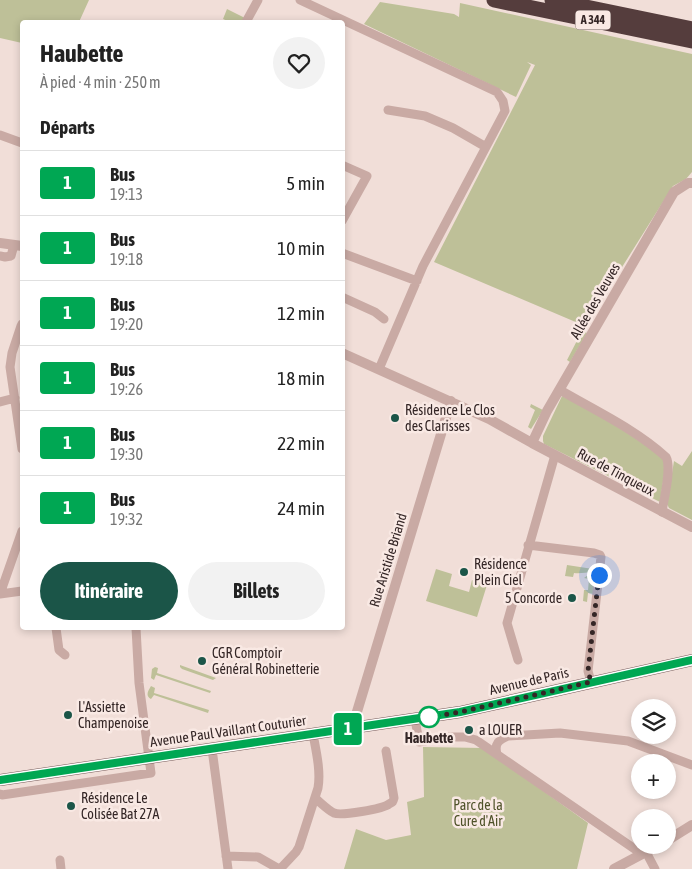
<!DOCTYPE html>
<html lang="fr">
<meta charset="utf-8">
<style>
body{margin:0;font-family:"Asap Condensed",sans-serif;background:#f2f2f2;color:#222;height:100vh;display:flex;flex-direction:column;font-size:19px;white-space:nowrap}
*{box-sizing:border-box;margin:0}
p{font-size:16px;color:#767676}
.icon{flex:none;width:28px;height:28px;fill:none;stroke:currentColor;stroke-width:2;stroke-linecap:round;stroke-linejoin:round}
.map{position:relative;flex:1;overflow:hidden}
.details{position:absolute;left:20px;top:20px;width:325px;height:610px;display:flex;flex-direction:column;background:#fff;border-radius:5px;box-shadow:0 2px 8px #0003}
.details>*{flex:none}
.badge{padding:0 10px;border-radius:4px;font-size:18px;line-height:32px}
.fabs{position:absolute;left:631px;top:699px;display:grid;gap:10px}
.fabs a{display:grid;place-items:center;width:45px;height:45px;border-radius:50%;background:#fff;box-shadow:0 2px 8px #0003;font-size:25px}
.you{position:absolute;width:25px;height:25px;margin:-12px;border:4px solid #fff;border-radius:50%;background:#1a73e8;box-shadow:0 0 0 8px #1a73e833}
.map>.badge{position:absolute;translate:-50% -50%;box-shadow:0 0 0 2px #fff}
h2{padding:0 20px;font-size:19px;line-height:45px}
.round{display:grid;place-items:center;flex:none;width:52px;height:52px;border-radius:26px;background:#f2f2f2}
.overview{display:flex;align-items:center;justify-content:space-between;height:85px;padding:0 20px}
h1{font-size:24px;font-weight:700;line-height:38px}
.action{display:flex;gap:10px;margin-top:auto;padding:10px 20px}
.action a{flex:1;height:58px;border-radius:30px;background:#1b5548;color:#fff;font-size:20px;font-weight:700;line-height:58px;text-align:center}
.action a+a{background:#f2f2f2;color:#222}
ul{padding:0;list-style:none}
li{display:flex;align-items:center;gap:15px;height:65px;padding:0 20px;border-top:1px solid #e0e0e0}
li div{flex:1}
li b{display:block;font-size:19px}
li em{font-style:normal}
li .badge{min-width:55px;font-weight:700;text-align:center}
.map>svg:first-child{display:block}
.green{fill:#bec098}
.lines{fill:none;stroke-linecap:round;stroke-linejoin:round}
.minor{stroke:#c9aaa4;stroke-width:9}
.tertiary{stroke:#c9aaa4;stroke-width:10}
.primary{stroke:#765856;stroke-width:12}
.motorway{stroke:#553d3d;stroke-width:15}
.line-casing{stroke:#fff;stroke-width:11}
.line{stroke:#00a753;stroke-width:8}
.walk{stroke:#342626;stroke-width:5;stroke-dasharray:0 9}
.poi-dot{fill:#1b5548;stroke:#f9e9e4;stroke-width:2}
.stop-dot{fill:#fff;stroke:#00a753;stroke-width:2.5}
.labels{text-anchor:middle;dominant-baseline:central;stroke-width:5;stroke-linejoin:round;paint-order:stroke}
.shield{fill:#f9e9e4;stroke:#6f605f;stroke-width:1}
.shield-label{font-size:12px;font-weight:bold;fill:#342626}
.street-label{font-size:14px;fill:#342626;stroke:#f9e9e4}
.poi-label{font-size:14px;fill:#342626;stroke:#f9e9e4;text-anchor:start}
.stop-label{font-size:14px;font-weight:bold;fill:#342626;stroke:#f9e9e4}
.park-label{font-size:14px;fill:#4f5229;stroke:#f9e9e4}
</style>
<div class="map">
<svg width="692" height="869" viewBox="0 0 692 869">
<rect width="100%" height="100%" fill="#f1ded8"/>
<!-- green -->
<path class="green" d="M0 0H89L79 22H22V43L0 38Z
M380 2 454 14 459 17 460 3 692 54V172L686 179 673 186 585 326 434 262 535 65 527 62 531 65 516 97 364 24Z
M227 9 247 19 245 22H230L223 19Z
M582 331 587 333 570 362 567 360Z
M562 396 602 416 663 457 666 462 660 502 544 444 543 441V436Z
M531 404 543 410 531 429 528 427 535 410 530 407Z
M692 451V520L669 508 667 504 674 461 682 466Z
M567 565 593 569V572C586 572 581 574 574 573L573 577 565 576Z
M436 569 452 574 449 586 469 592 472 580 487 585 477 617 426 601Z
M588 575 596 576 594 594 588 593 587 602 583 601 584 590H588L589 579 584 578Z
M180 665 216 678 213 680 182 669 180 667Z
M155 667 158 668 157 673 211 691 210 693 156 675 154 680 151 678 152 669Z
M151 686 155 688 154 693 209 710 208 713 154 695 151 699C145 696 148 691 151 686Z
M423 747 483 748 588 823 577 869H344L356 829 386 840 411 835 407 802 424 797Z"/>
<g class="lines">
<!-- minor -->
<path class="minor" d="M300 0 497 92 503 101 505 111 423 266 379 369
M246 22 258 0
M388 110 425 116 453 128 486 147
M0 135 22 143
M342 165 367 176 342 221
M342 253 417 281
M0 256 5 257 11 256 14 245
M342 297 375 312 384 319
M22 324 21 326 12 353 10 367 22 449
M560 390C596 411 635 429 666 457 672 468 664 498 662 512
M0 402 15 398
M528 545 594 553 600 555 601 557 588 671 591 682
M0 594 22 531
M0 594 22 591
M56 628 59 650 65 655
M518 660 507 623 555 455
M415 719 419 742 445 737H465L476 740 642 854
M212 749 228 869
M497 754C494 743 499 740 508 736L560 733 628 741 692 765
M0 794 2 795 151 773 139 683 136 628
M315 798C321 803 328 810 334 813 341 816 383 809 389 804 393 802 393 802 394 798L386 751
M646 852 655 869
M226 856 258 857 279 869
M60 860 61 869
M280 869 296 852 299 847 318 788C321 771 316 751 313 734"/>
<!-- tertiary -->
<path class="tertiary" d="M0 243 22 246
M342 353 489 419 532 443 692 527
M532 443 547 411 674 192 688 183H692
M357 727 356 715 451 401
M668 840 692 825
M614 869 659 845"/>
<!-- primary -->
<path class="primary" d="M0 780 460 712 692 660"/>
<!-- motorway -->
<path class="motorway" d="M494 0 692 41
M552 0 692 29"/>
</g>
<g class="lines">
<defs>
<path id="line" d="M0 780 460 712 692 660"/>
</defs>
<!-- line casing -->
<use href="#line" class="line-casing"/>
<!-- line -->
<use href="#line" class="line"/>
<!-- walk -->
<path class="walk" d="M429 717 460 712 591 682 588 671 599 575"/>
</g>
<!-- markers -->
<g class="poi-dot">
<circle cx="395" cy="418" r="5"/>
<circle cx="464" cy="572" r="5"/>
<circle cx="572" cy="598" r="5"/>
<circle cx="202" cy="661" r="5"/>
<circle cx="68" cy="715" r="5"/>
<circle cx="469" cy="730" r="5"/>
<circle cx="71" cy="806" r="5"/>
</g>
<circle class="stop-dot" cx="429" cy="717" r="10"/>
<g class="labels">
<!-- shield labels -->
<rect class="shield" x="575.5" y="10.5" width="35" height="19" rx="4"/>
<g class="shield-label">
<text x="593" y="20">A 344</text>
</g>
<!-- street labels -->
<g class="street-label">
<text transform="translate(595 301) rotate(-60)">Allée des Veuves</text>
<text transform="translate(616 472) rotate(28)">Rue de Tinqueux</text>
<text transform="translate(388 560) rotate(-73)">Rue Aristide Briand</text>
<text transform="translate(529 681) rotate(-13)">Avenue de Paris</text>
<text transform="translate(228 731) rotate(-8)">Avenue Paul Vaillant Couturier</text>
</g>
<!-- poi labels -->
<g class="poi-label">
<text x="405" y="410">Résidence Le Clos<tspan x="405" dy="16">des Clarisses</tspan></text>
<text x="474" y="564">Résidence<tspan x="474" dy="16">Plein Ciel</tspan></text>
<text x="562" y="598" text-anchor="end">5 Concorde</text>
<text x="212" y="653">CGR Comptoir<tspan x="212" dy="16">Général Robinetterie</tspan></text>
<text x="78" y="707">L'Assiette<tspan x="78" dy="16">Champenoise</tspan></text>
<text x="479" y="730">a LOUER</text>
<text x="81" y="798">Résidence Le<tspan x="81" dy="16">Colisée Bat 27A</tspan></text>
</g>
<!-- stop labels -->
<g class="stop-label">
<text x="429" y="738">Haubette</text>
</g>
<!-- park labels -->
<g class="park-label">
<text x="478" y="805">Parc de la<tspan x="478" dy="16">Cure d'Air</tspan></text>
</g>
</g>
</svg>
<div class="fabs">
<a><svg class="icon" aria-label="layers" viewBox="0 0 24 24"><path d="M12 4l9 5-9 5-9-5zM3 14l9 5 9-5"/></svg></a>
<a>+</a>
<a>−</a>
</div>
<div class="you" style="left:599px;top:575px"></div>
<b class="badge" style="left:348px;top:729px;background:#00a753;color:#fff">1</b>
<section class="details">
<div class="overview"><div><h1>Haubette</h1><p>À pied · 4 min · 250 m</p></div><a class="round"><svg class="icon" aria-label="heart" viewBox="0 0 24 24"><path d="M12 20l-8-8c-3-5 5-10 8-4 3-6 11-1 8 4z"/></svg></a></div>
<h2>Départs</h2>
<ul>
<li><span class="badge" style="background:#00a753;color:#fff">1</span><div><b>Bus</b><p>19:13</p></div><em>5 min</em></li>
<li><span class="badge" style="background:#00a753;color:#fff">1</span><div><b>Bus</b><p>19:18</p></div><em>10 min</em></li>
<li><span class="badge" style="background:#00a753;color:#fff">1</span><div><b>Bus</b><p>19:20</p></div><em>12 min</em></li>
<li><span class="badge" style="background:#00a753;color:#fff">1</span><div><b>Bus</b><p>19:26</p></div><em>18 min</em></li>
<li><span class="badge" style="background:#00a753;color:#fff">1</span><div><b>Bus</b><p>19:30</p></div><em>22 min</em></li>
<li><span class="badge" style="background:#00a753;color:#fff">1</span><div><b>Bus</b><p>19:32</p></div><em>24 min</em></li>
</ul>
<div class="action"><a>Itinéraire</a><a>Billets</a></div>
</section>
</div>
